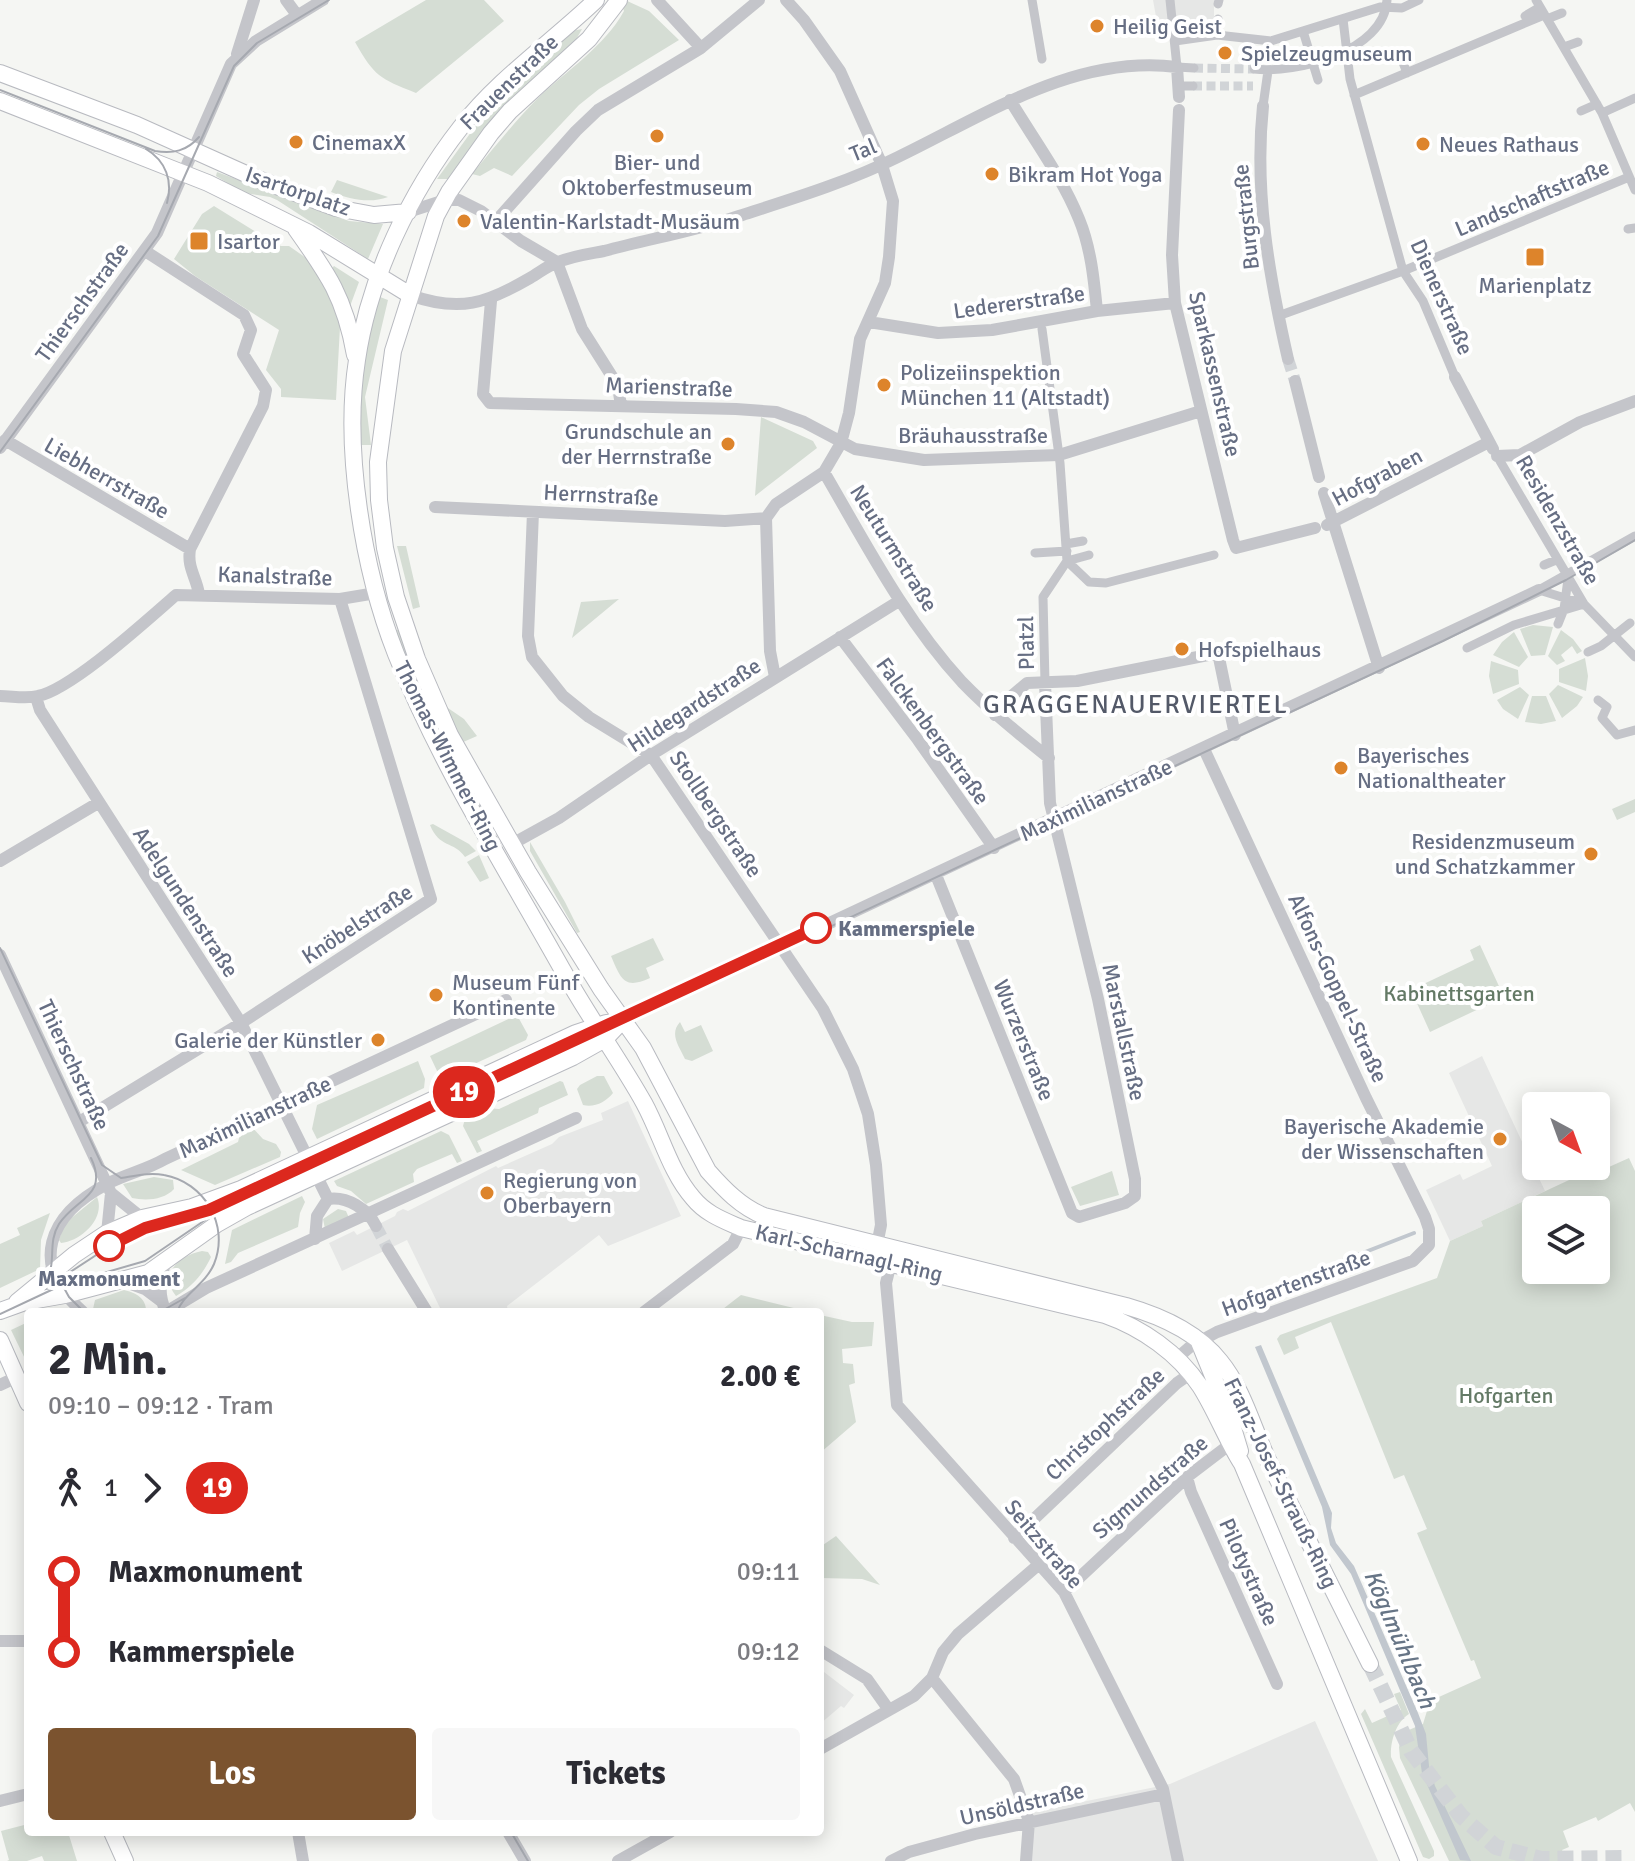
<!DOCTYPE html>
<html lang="de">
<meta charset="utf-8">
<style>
body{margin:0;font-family:Signika,sans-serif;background:#f7f7f7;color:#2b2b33;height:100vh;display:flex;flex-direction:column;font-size:30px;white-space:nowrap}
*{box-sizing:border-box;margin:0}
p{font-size:26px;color:#7c7c81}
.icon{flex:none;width:44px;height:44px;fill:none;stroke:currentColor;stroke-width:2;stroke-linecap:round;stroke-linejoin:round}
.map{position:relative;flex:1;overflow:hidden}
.drawer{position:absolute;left:24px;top:1308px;width:800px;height:528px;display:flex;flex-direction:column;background:#fff;border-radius:8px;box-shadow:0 4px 20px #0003}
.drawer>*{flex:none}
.badge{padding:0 16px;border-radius:26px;font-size:28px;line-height:52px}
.needle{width:52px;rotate:139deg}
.fabs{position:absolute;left:1522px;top:1092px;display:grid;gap:16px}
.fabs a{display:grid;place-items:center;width:88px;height:88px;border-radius:8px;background:#fff;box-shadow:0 4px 20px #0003;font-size:40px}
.map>.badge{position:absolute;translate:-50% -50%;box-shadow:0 0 0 4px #fff}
.legs{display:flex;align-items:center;gap:12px;height:88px;padding:0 24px;font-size:26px}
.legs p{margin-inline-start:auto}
.head{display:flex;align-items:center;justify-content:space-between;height:136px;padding:0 24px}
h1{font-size:44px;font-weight:700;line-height:60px}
.action{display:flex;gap:16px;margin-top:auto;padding:16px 24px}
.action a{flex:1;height:92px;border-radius:8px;background:#7b532f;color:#fff;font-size:32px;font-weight:700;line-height:92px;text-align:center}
.action a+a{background:#f7f7f7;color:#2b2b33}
ul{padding:0 24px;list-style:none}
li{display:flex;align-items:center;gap:28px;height:80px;font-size:30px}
li i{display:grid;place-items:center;width:12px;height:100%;margin:0 10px;background:currentColor}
li i::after{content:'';width:20px;height:20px;margin:-10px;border:6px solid;border-radius:50%;background:#fff}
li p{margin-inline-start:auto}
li:first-child i{background:linear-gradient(#0000 50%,currentColor 0)}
li:last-child i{background:linear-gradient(currentColor 50%,#0000 0)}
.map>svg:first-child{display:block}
.built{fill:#e6e7e6}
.green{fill:#d5ddd4;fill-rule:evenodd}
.water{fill:#c1c7ce}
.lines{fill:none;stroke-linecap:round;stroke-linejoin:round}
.stream{stroke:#c1c7ce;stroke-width:4}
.pedestrian-tunnel{stroke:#d1d4d7;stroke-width:9;stroke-dasharray:9 4.5;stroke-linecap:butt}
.minor-tunnel{stroke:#d1d4d7;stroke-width:12;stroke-dasharray:12 6;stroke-linecap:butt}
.secondary-tunnel{stroke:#d1d4d7;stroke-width:16;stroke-dasharray:16 8;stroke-linecap:butt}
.secondary-casing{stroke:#b8bac0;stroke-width:18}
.pedestrian{stroke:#c4c5ca;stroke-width:9}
.minor{stroke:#c4c5ca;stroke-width:12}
.secondary{stroke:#fff;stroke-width:16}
.tram{stroke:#a6a9b0;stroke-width:2}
.line-1-casing{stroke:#fff;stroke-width:18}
.line-1{stroke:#dc281e;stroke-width:12}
.poi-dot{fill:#dd842b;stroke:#fff;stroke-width:3}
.stop-1-dot{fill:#fff;stroke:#dc281e;stroke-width:4}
.labels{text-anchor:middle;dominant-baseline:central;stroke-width:8;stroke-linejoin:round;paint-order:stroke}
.poi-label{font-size:22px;fill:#666e83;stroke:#fff;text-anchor:start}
.street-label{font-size:22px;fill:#666e83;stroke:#fff}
.stop-label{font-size:22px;font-weight:bold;fill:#666e83;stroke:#fff;text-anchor:start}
.park-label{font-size:22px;fill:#647a66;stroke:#fff}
.water-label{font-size:24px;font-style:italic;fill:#677586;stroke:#fff}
.quarter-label{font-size:26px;letter-spacing:2px;fill:#535968;stroke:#fff}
</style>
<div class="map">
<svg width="1635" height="1861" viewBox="0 0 1635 1861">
<rect width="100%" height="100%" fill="#f5f6f3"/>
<!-- built -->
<path class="built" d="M1153 0H1214V20L1181 26V36L1160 39Z
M1482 1056 1545 1191 1481 1221 1483 1226 1450 1241 1426 1190 1460 1174 1463 1180 1492 1166 1449 1073Z
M628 1101 681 1216 608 1246 599 1235 507 1306 508 1312H442L407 1240 342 1271 329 1243 354 1231 357 1235 395 1216 397 1212 403 1209 408 1211 496 1166 498 1168 552 1144 559 1137 603 1120 601 1113Z
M824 1672 854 1695 844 1708 841 1706 820 1724V1678Z
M1315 1721 1378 1861H1028V1813L1170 1784Z"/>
<!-- green -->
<path class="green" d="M426 0H484L504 21 416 93C379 78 375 77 355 42Z
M625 0 649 11 679 40 599 89 579 105 512 176 494 168 480 176 472 174 473 169H476C496 146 515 121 537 99 566 71 605 46 624 11L622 5Z
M582 29 572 47 496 114 448 179H437L490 106 572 31Z
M217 172 349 221 383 224 368 259 277 200 270 197 244 193 216 176Z
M337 180 388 197C369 204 350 199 331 192Z
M214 206 269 240 281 246H289L309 260 337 304 340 327 336 400 281 397V389L266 370 279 330 195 276 174 259 202 214Z
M334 266 359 282 349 309 345 292 331 269Z
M380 297 388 300 365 397 371 445H361C359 390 364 350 380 297Z
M761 417 813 441 817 448 755 496Z
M397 546H406L420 607 413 609Z
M619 599 572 638 581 602Z
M1533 625 1553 627 1545 655 1531 656 1520 629Z
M400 629 494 825 490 828 457 768 394 631Z
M1561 630 1573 639 1582 651 1577 654 1572 646 1561 655 1565 661 1557 665 1548 656Z
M1514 632 1528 657 1519 667 1493 655 1502 642Z
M1585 658 1588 676 1586 691 1559 682V669Z
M1491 661 1518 670 1519 684 1493 694 1489 676Z
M1558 685 1583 697 1577 706 1562 718 1549 694Z
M1520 687 1529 695 1518 719 1503 709 1497 700Z
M1532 696H1546L1556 721 1541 724 1525 722Z
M445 706 464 719 477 736 461 743Z
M1635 799V812L1617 820 1612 809Z
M433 824 469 844 476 851 465 857C454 841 439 848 430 825Z
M530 842 565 902 580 932 577 933 530 851Z
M479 855 489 878 480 882 467 862Z
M653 938 664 960 646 968 650 978C624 990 621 979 611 956Z
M1480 945 1504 997 1430 1032 1411 990 1474 960 1470 950Z
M517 1015 528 1035 526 1040 444 1078 438 1073 430 1056Z
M680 1022 685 1032 701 1025 713 1051 692 1061 685 1059C679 1046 669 1034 680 1022Z
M418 1061 425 1079 424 1088 317 1139 312 1129 317 1105Z
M597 1076H604L613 1093C606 1102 594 1108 583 1105L577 1089 580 1085Z
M560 1081 563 1082 568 1095 539 1108 538 1113 477 1141 482 1151 477 1153 463 1126 465 1119 487 1108 499 1109Z
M251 1126 263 1139 276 1144 281 1152 280 1157 215 1185 181 1170 238 1142 241 1130Z
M441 1131 449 1135 462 1161 457 1163 452 1154 417 1169 413 1174 414 1182 366 1204 351 1191 337 1186 334 1181Z
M1629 1158 1635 1171V1812L1630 1803 1598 1821 1596 1817 1563 1831 1569 1847 1562 1850 1567 1861H1449L1400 1758 1399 1747 1404 1732 1423 1724 1430 1701 1481 1678 1474 1660 1471 1661 1417 1533 1427 1529 1404 1475 1394 1479 1331 1322 1295 1337 1299 1348 1284 1355 1277 1339 1280 1335 1437 1278 1450 1241 1483 1226 1481 1221 1597 1167 1600 1171ZM1536 1210H1596V1270H1536Z
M1112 1171 1119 1195 1080 1206 1071 1187Z
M154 1177 173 1180 174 1189C164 1200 146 1201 132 1198L123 1184Z
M302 1196 305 1202 300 1213 298 1227 238 1253 231 1262 225 1264 232 1230Z
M97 1197C106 1218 81 1241 61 1243L59 1240 64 1224Z
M338 1209 346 1211 349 1218 325 1229 323 1219Z
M50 1213 41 1240 40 1269 0 1288V1244L20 1235 17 1228Z
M202 1251 208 1252 211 1257C203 1274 192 1287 176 1296 158 1274 180 1255 202 1251Z
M124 1290C134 1292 145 1297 146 1309 133 1315 106 1315 93 1309L95 1300Z
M741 1295 810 1312H719Z
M820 1315 852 1322H874L872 1346 842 1349 843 1363 853 1364 855 1383 849 1385 856 1422 820 1453Z
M28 1322V1365L11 1330Z
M836 1536 880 1585 862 1579 820 1578V1547Z
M1400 1692 1409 1714C1396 1722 1390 1742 1391 1757L1434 1851V1856L1429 1859 1423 1857 1361 1714 1365 1709 1372 1723 1401 1710 1394 1694Z
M28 1824V1832H41L42 1836 68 1832 77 1861H44L42 1856 27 1861H7L9 1860 1 1831Z"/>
<!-- water -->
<path class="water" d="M1261 1345 1332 1513 1331 1528 1336 1543 1354 1566 1418 1713 1426 1734 1429 1766 1435 1786 1471 1861 1460 1860 1422 1773 1415 1726 1351 1574 1330 1545 1322 1507 1255 1347Z"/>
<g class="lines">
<!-- stream -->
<path class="stream" d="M1251 1307 1255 1295 1414 1233"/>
<!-- pedestrian-tunnel -->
<path class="pedestrian-tunnel" d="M1194 68 1254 69
M1193 86H1253"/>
<!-- minor-tunnel -->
<path class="minor-tunnel" d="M1288 359 1295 381
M376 1226 388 1249"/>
<!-- secondary-tunnel -->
<path class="secondary-tunnel" d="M1370 1664 1411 1751 1461 1816 1496 1847 1541 1859 1624 1858"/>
<defs>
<path id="secondary" d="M596 0C552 42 498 79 461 127 410 192 369 278 357 360 343 449 363 570 396 654 441 767 507 870 566 976 590 1019 620 1060 644 1103 661 1134 670 1172 693 1198 706 1214 723 1220 741 1228L1105 1315C1142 1328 1178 1353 1200 1386 1216 1411 1226 1439 1242 1464L1409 1861
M619 0 589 39 510 111 491 133 449 192 436 216 393 351 378 462 379 500 385 548 396 597 417 659 450 735 528 872 601 989 643 1048 708 1171C724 1189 741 1207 764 1216L1126 1306C1161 1316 1197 1332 1220 1361 1243 1389 1253 1428 1268 1460 1302 1528 1336 1596 1370 1664
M0 73 137 125 255 178 336 208 374 215 408 212
M0 101 208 183 309 233 410 295
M296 229C328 274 345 298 355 355
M17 1302 74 1255 107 1233 142 1218 192 1207 241 1189 576 1033 606 1023
M0 1311 25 1302 65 1295 148 1273 217 1224 247 1207 573 1057 605 1039 623 1020
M0 1340 28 1403
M1199 1342 1230 1418 1240 1451
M112 1832 125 1861"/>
</defs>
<!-- secondary casing -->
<use href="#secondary" class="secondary-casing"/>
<!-- pedestrian -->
<path class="pedestrian" d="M1032 0 1042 59
M1170 0 1177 67 1194 68
M1536 0 1602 113 1635 190
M1218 4 1219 0
M1525 16 1540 7
M1343 19 1350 79 1403 271 1423 301 1455 377
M1547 19 1562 13
M1303 31 1318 80
M1217 35 1218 19
M1175 41 1217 35 1271 41 1380 7 1402 8 1419 0
M1564 47 1578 42
M1404 59 1402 60 1407 73
M1254 69C1296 74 1384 52 1387 0
M1179 86H1193
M1354 95 1544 15
M1263 106 1268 71
M1581 111 1597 104
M1602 113 1635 98
M1628 229 1635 228
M1278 316 1403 271 1629 177
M1042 329 1060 463 1067 561 1089 582 1106 583 1214 555
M1500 461 1584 604 1635 657
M1066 544 1083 541
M1035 553 1067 551
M1544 565 1556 560
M1539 590 1635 536
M1539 590 1581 603
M1558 624 1564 609 1568 579
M1467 648 1514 625 1584 604
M1588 652 1601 646 1630 623
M1045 683 1043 597 1067 561 1089 555
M1598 700 1607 707 1602 718 1617 735 1635 730"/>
<!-- minor -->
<path class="minor" d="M286 0 297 15
M657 0 701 48
M237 54 254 0
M1010 100C1034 140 1062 177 1079 219 1091 248 1094 280 1097 311
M1263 106C1254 191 1269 276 1288 359
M1179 110 1172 255 1175 303 1233 540 1236 548 1315 528
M408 212 445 200H459L481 211 521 241 557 262
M496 221 576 131 598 110 701 48 759 0
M145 251 244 315 251 330 243 354 266 390 263 406 190 549C187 568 196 576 199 594
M557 262 582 329 618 386 621 406
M410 295C460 313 487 303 530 278 539 273 547 266 556 263 571 256 588 254 604 251 648 239 695 231 739 216 792 199 848 182 898 157 985 115 1076 54 1177 67L1179 97
M491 301 483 394 490 403 736 409 776 412 804 422 855 449 924 460 1059 455 1201 411
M869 322 938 333 992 330 1097 311 1175 303
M1455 377 1493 449
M1295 381 1319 477
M5 440 190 549
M0 448 157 233 231 64 256 41 323 0
M1497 456 1520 455 1580 422 1635 401
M824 472C866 544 905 620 962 682 989 710 1019 734 1049 758
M1324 493 1379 668
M435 507 725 521 766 518
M533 512 528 636 532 657 563 696 589 717 651 755 823 1009 853 1069 868 1114 876 1165 881 1225 877 1245
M1327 525 1489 442
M840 637 918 740 994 848
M775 677 770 651 766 518 776 504 824 472 841 443 849 413 860 339 885 283 889 257 893 201 882 165 840 71 804 20 786 0
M0 696C12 696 26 699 38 696 72 689 147 620 176 595L340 599 376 593
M36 697 40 710 241 1023 328 1199
M995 715 1001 705 1027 683 1077 681 1218 653 1235 735
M512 844 559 818 651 755 899 601
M0 861 98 803
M936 875 1072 1213 1079 1217 1125 1203 1135 1196V1179L1098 999 1050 803 1045 683
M0 955 111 1193 142 1218
M623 1020 1539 590
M79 1122 241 1023 431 899 340 599
M107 1233 111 1193
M315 1239 317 1216 328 1199C347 1196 368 1209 376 1226
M388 1249 427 1312
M165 1263C160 1281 158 1295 166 1312L206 1288 576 1118
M891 1263 886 1283 897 1405 1064 1592 1163 1789 1178 1861
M123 1281 145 1289 161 1301
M83 1312C28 1265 48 1215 107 1184 126 1174 146 1170 165 1159L506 1000
M644 1312 733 1244 741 1228
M1176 1359 1191 1346 1217 1332 1413 1261 1429 1245V1229L1425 1217 1366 1098 1204 749
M0 1385 17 1377
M1187 1477 1191 1492 1277 1684
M1014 1538 1177 1383 1190 1374
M1064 1592 1187 1477 1229 1445
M0 1641H28
M820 1650 867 1679 889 1710
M932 1678 1014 1779 1029 1821 1026 1861
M820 1749 914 1696 932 1678 943 1652 958 1634 1037 1566
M0 1801 28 1794
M298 1832 303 1861
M508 1832 525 1861
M618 1861 670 1832
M891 1861 909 1852 975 1834 1164 1794"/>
<!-- secondary -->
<use href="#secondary" class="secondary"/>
<!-- tram -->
<path class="tram" d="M0 90 155 151C173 154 187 151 199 137
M146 149C166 161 173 181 167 203
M0 452 158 236 234 66 257 43 329 0
M0 948 102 1165 121 1178C135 1176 149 1172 164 1175 204 1182 230 1225 214 1264 205 1285 183 1294 177 1312
M58 1277 69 1297 81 1309
M61 1278 127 1235 205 1212
M39 1288C61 1270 45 1246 59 1224 76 1198 109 1196 91 1158
M160 1312 185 1298
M0 1314 62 1285 145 1261 214 1214 1443 641 1566 580 1635 540
M511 1832 528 1861"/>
</g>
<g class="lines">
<defs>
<path id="line-1" d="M109 1246 145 1228 209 1210 816 928"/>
</defs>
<!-- line-1 casing -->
<use href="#line-1" class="line-1-casing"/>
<!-- line-1 -->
<use href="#line-1" class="line-1"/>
</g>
<!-- markers -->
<g class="poi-dot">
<circle cx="1097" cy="26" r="8"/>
<circle cx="1225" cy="53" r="8"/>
<circle cx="657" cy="136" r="8"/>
<circle cx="296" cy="142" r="8"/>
<circle cx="1423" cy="144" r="8"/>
<circle cx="992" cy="174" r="8"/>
<circle cx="464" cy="221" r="8"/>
<rect x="189" y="231" width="20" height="20" rx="4"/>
<rect x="1525" y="247" width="20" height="20" rx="4"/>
<circle cx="884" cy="385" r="8"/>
<circle cx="728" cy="444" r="8"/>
<circle cx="1182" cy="649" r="8"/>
<circle cx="1341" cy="768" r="8"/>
<circle cx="1591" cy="854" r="8"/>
<circle cx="436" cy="995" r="8"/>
<circle cx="378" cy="1040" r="8"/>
<circle cx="1500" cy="1139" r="8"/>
<circle cx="487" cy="1193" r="8"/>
</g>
<g class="stop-1-dot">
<circle cx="816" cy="928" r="14"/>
<circle cx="109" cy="1246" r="14"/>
</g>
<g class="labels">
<!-- poi labels -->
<g class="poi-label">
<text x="1113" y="26">Heilig Geist</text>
<text x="1241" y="53">Spielzeugmuseum</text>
<text x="312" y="142">CinemaxX</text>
<text x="1439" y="144">Neues Rathaus</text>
<text x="657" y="162" text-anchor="middle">Bier- und<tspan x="657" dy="25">Oktoberfestmuseum</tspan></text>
<text x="1008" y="174">Bikram Hot Yoga</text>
<text x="480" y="221">Valentin-Karlstadt-Musäum</text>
<text x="217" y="241">Isartor</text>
<text x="1535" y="285" text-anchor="middle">Marienplatz</text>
<text x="900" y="372">Polizeiinspektion<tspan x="900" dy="25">München 11 (Altstadt)</tspan></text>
<text x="712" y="431" text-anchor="end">Grundschule an<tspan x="712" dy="25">der Herrnstraße</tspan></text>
<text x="1198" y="649">Hofspielhaus</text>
<text x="1357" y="755">Bayerisches<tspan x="1357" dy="25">Nationaltheater</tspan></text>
<text x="1575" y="841" text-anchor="end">Residenzmuseum<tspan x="1575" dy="25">und Schatzkammer</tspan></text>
<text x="452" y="982">Museum Fünf<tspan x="452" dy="25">Kontinente</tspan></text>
<text x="362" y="1040" text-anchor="end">Galerie der Künstler</text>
<text x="1484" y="1126" text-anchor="end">Bayerische Akademie<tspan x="1484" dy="25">der Wissenschaften</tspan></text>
<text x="503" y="1180">Regierung von<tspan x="503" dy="25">Oberbayern</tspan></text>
</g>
<!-- street labels -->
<g class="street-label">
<text transform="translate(509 82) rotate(-44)">Frauenstraße</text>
<text transform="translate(863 150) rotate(-22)">Tal</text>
<text transform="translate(298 191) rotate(19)">Isartorplatz</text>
<text transform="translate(1532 198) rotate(-23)">Landschaftstraße</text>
<text transform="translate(1246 217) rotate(-96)">Burgstraße</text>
<text transform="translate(1442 297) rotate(66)">Dienerstraße</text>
<text transform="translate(82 302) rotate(-54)">Thierschstraße</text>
<text transform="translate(1019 302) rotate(-8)">Ledererstraße</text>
<text transform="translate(1215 374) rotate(77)">Sparkassenstraße</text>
<text transform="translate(669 387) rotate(2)">Marienstraße</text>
<text x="973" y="435">Bräuhausstraße</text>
<text transform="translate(1377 477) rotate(-28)">Hofgraben</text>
<text transform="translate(107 478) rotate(30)">Liebherrstraße</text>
<text transform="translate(601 495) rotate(3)">Herrnstraße</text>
<text transform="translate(1558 520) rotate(60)">Residenzstraße</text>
<text transform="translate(894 548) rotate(58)">Neuturmstraße</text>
<text transform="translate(275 576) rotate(2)">Kanalstraße</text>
<text transform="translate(1026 643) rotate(-91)">Platzl</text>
<text transform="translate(694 705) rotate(-33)">Hildegardstraße</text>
<text transform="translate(933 731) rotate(54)">Falckenbergstraße</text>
<text transform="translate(448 756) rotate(63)">Thomas-Wimmer-Ring</text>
<text transform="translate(1096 800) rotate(-25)">Maximilianstraße</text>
<text transform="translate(716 814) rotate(56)">Stollbergstraße</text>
<text transform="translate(186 902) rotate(57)">Adelgundenstraße</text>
<text transform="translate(357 924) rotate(-33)">Knöbelstraße</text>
<text transform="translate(1338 988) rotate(65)">Alfons-Goppel-Straße</text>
<text transform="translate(1124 1032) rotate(78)">Marstallstraße</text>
<text transform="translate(1024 1040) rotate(68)">Wurzerstraße</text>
<text transform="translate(74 1065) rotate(65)">Thierschstraße</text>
<text transform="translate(255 1117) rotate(-25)">Maximilianstraße</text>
<text transform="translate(849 1253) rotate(13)">Karl-Scharnagl-Ring</text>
<text transform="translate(1296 1283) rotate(-20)">Hofgartenstraße</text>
<text transform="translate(1105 1424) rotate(-43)">Christophstraße</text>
<text transform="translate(1281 1483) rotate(64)">Franz-Josef-Strauß-Ring</text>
<text transform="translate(1150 1487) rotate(-41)">Sigmundstraße</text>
<text transform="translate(1044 1544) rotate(50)">Seitzstraße</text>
<text transform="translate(1249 1572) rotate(66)">Pilotystraße</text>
<text transform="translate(1022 1804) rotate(-13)">Unsöldstraße</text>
</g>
<!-- stop labels -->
<g class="stop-label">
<text x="838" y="928">Kammerspiele</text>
<text x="109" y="1278" text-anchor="middle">Maxmonument</text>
</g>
<!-- park labels -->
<g class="park-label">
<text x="1459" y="993">Kabinettsgarten</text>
<text x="1506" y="1395">Hofgarten</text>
</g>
<!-- water labels -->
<g class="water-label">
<text transform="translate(1400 1639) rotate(67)">Köglmühlbach</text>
</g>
<!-- quarter labels -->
<g class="quarter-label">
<text x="1136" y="705">GRAGGENAUERVIERTEL</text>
</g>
</g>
</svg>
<div class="fabs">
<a><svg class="needle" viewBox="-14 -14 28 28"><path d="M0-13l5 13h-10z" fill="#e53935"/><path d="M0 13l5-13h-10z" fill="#7c7c81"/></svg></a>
<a><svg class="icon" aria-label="layers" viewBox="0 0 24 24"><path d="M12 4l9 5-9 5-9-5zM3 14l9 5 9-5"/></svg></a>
</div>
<b class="badge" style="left:464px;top:1092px;background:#dc281e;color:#fff">19</b>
<section class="drawer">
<div class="head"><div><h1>2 Min.</h1><p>09:10 – 09:12 · Tram</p></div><b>2.00 €</b></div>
<div class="legs"><svg class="icon" aria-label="walk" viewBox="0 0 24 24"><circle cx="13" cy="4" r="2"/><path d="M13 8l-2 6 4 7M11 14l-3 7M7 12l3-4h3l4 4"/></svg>1<svg class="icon" aria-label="forward" viewBox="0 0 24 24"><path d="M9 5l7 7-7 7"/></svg><b class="badge" style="background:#dc281e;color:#fff">19</b></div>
<ul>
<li><i style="color:#dc281e"></i><b>Maxmonument</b><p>09:11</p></li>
<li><i style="color:#dc281e"></i><b>Kammerspiele</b><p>09:12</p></li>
</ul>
<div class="action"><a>Los</a><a>Tickets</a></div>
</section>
</div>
